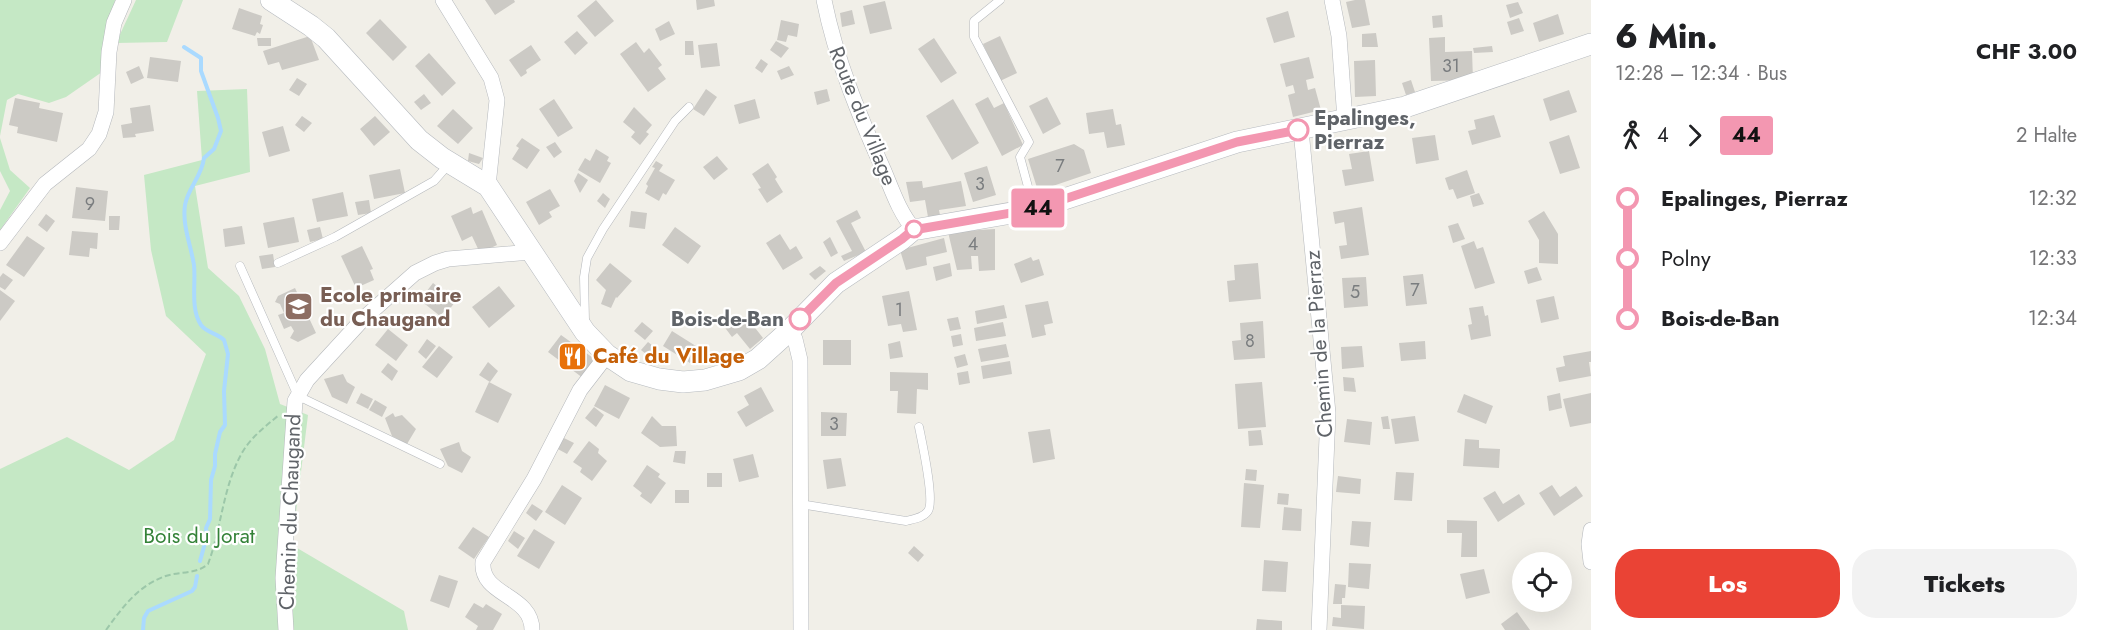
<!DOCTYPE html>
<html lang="de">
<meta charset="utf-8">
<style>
body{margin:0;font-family:Jost,sans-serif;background:#f2f2f2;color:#202124;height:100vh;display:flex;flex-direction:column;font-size:22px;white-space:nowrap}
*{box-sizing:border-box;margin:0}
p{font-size:20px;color:#757577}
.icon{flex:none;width:33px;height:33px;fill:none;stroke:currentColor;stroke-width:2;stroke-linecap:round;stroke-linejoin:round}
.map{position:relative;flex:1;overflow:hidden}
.sheet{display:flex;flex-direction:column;background:#fff;width:510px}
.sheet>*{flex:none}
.badge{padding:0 12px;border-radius:4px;font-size:21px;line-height:39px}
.tools{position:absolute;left:1512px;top:552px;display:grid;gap:12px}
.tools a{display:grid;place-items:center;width:60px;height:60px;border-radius:50%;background:#fff;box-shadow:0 6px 24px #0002;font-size:30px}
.map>.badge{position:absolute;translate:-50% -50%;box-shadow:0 0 0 3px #fff}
.legs{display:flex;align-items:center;gap:9px;height:66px;padding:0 24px;font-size:20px}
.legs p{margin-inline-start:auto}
.summary{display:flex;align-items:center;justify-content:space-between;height:102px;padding:0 24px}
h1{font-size:33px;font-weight:800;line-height:45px}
.cta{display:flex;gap:12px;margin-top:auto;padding:12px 24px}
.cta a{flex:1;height:69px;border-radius:24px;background:#ea4335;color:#fff;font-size:24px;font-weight:800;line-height:69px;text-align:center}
.cta a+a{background:#f2f2f2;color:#202124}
ul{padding:0 24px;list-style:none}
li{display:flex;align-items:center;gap:21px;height:60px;font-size:22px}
li i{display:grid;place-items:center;width:9px;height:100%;margin:0 8px;background:currentColor}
li i::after{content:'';width:15px;height:15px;margin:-8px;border:4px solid;border-radius:50%;background:#fff}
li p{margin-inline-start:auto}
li:first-child i{background:linear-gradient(#0000 50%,currentColor 0)}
li:last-child i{background:linear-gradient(currentColor 50%,#0000 0)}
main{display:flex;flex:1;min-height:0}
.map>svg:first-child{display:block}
.green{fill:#c5e8c5}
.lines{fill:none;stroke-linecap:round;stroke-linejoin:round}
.stream{stroke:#aadaff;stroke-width:4}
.building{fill:#cccac5}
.lane-casing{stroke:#b5b8bc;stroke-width:9}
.street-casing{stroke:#b5b8bc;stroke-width:16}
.secondary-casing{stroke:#b6babf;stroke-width:22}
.path{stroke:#9cc7a9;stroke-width:2;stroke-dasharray:6 3;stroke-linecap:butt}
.lane{stroke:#fff;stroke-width:8}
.street{stroke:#fff;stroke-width:15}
.secondary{stroke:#fff;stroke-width:21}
.line-1-casing{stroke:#fff;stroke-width:14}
.line-1{stroke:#f397b1;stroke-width:9}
.stop-1-dot{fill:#fff;stroke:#f397b1;stroke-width:3}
.labels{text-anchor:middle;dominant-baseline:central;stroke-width:4.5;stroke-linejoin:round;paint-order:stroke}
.number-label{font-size:18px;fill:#7a7d7f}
.street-label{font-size:21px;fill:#5f6368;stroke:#fff}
.stop-label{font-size:21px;font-weight:bold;fill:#5f6368;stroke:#fff;text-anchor:start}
.education-label{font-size:21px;font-weight:bold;fill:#785e54;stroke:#fff;text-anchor:start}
.food-label{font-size:21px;font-weight:bold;fill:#c56008;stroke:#fff;text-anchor:start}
.park-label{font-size:21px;fill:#348238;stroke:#fff}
</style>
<main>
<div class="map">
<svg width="1591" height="630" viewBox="0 0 1591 630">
<rect width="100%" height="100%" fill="#f1efe8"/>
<!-- green -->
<path class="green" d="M0 0H115L102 72 66 97 49 103 18 94 7 100 0 136Z
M136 0H183L167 42 116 43Z
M247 89 250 172 195 186 208 268 239 296 265 349 280 404 308 415 292 545 404 611 408 630H0V469L67 437 129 470 174 440 206 354 166 316 151 250 144 175 202 160 197 91Z
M0 138 10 170 30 188 0 230V210L10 191 0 171Z"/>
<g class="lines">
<!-- stream -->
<path class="stream" d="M184 47 201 58V71L218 118 221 131 214 149 204 158C202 176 188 188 185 205 182 225 191 246 194 265 196 283 190 309 201 325 207 333 217 333 224 340L228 354 224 391 225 425 220 432 215 454V466L211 480 210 519 206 528 207 536 200 561
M143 630 144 618 148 611 192 591 195 587 197 576"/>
</g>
<!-- building -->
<path class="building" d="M485 0H514L515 2 495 15Z
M596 0 614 21 595 37 577 16Z
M696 0H714L715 6 697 10Z
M1355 0H1365L1370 25 1352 28 1346 2Z
M885 1 892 29 870 34 863 6Z
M1518 2 1523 13 1510 18 1506 5Z
M239 8 262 16 260 24 263 25 260 34 257 32 255 36 232 29Z
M852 10 855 24 842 27 840 13Z
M1288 11 1295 37 1274 43 1266 18Z
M1558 14 1564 34 1539 42 1533 23Z
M1442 15 1443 27 1433 28 1432 16Z
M1519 18 1524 31 1511 35 1507 22Z
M380 19 407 47 393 61 366 33Z
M781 20 799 24 797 37 788 35 786 42 777 40Z
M669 21 675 34 660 41 655 29Z
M577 31 588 43 575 55 564 42Z
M1376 33 1378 47H1362V34Z
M310 36 319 60 282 70 279 62 268 65 263 51Z
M1000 36 1017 73 1000 81 983 44Z
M1445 37V52L1472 51 1473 80 1431 81 1429 38Z
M257 38H271V46H258Z
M934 38 957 73 941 83 918 49Z
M685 41H693L694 55H685Z
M776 41 789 48 781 58 770 50Z
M636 42 644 53 649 48 662 65 658 68 666 79 648 92 620 54Z
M717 43 720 66 701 68 698 45Z
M531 45 541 60 526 70 527 73 521 77 509 60Z
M1492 46 1493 52 1474 53 1473 48Z
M429 53 456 83 442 96 415 66Z
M150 57 181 61 178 82 147 78Z
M1309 57 1314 78 1306 80 1308 90 1315 88 1321 110 1293 117 1288 95 1295 93 1293 85 1286 87 1280 64Z
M761 59 768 64 762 73 755 68Z
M1375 60 1376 96 1355 97 1354 61Z
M139 66 144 78 131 84 126 72Z
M789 66 794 75 781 80 777 71Z
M297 78 307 84 299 96 289 90Z
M1411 80 1415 92 1406 95 1402 83Z
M706 89 717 97 704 116 693 109Z
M827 89 830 101 817 105 814 92Z
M1569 90 1577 112 1550 121 1543 99Z
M424 94 431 103 421 110 414 102Z
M988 97 994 108 1004 103 1023 145 1002 156 975 104Z
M1047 97 1061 124 1043 134 1029 106Z
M15 98 40 103 39 108 63 113 57 142 17 133 18 127 9 125Z
M554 99 573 128 558 137 539 109Z
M755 99 760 118 739 124 734 105Z
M953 99 979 143 952 160 926 116Z
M150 105 154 131 135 134 136 137 123 138 121 125 132 123 130 108Z
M634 107 652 125 646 132 649 134 640 145 631 137 635 132 623 122Z
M453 109 473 128 458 144 437 126Z
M1113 109 1116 125 1121 124 1125 145 1107 148 1104 132 1089 134 1086 113Z
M1494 115 1501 137 1472 145 1468 131 1476 129 1474 120Z
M302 116 312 123 304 132 295 125Z
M375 116 390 132 374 146 360 129Z
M283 126 290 151 269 157 262 132Z
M1435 135 1439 160 1416 164 1412 138Z
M1569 135 1580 168 1560 174 1549 142Z
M522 138 540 150 527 169 512 159 519 148 516 146Z
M555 142 562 152 554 158 546 147Z
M1074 144 1084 150 1091 173 1038 191 1028 159Z
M596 149 609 157 607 161 611 163 600 183 578 170 585 158 590 161Z
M1369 151 1374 181 1345 186 1342 170 1352 169 1349 154Z
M469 153 483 158 479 164 468 161Z
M717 156 728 169 714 180 703 167Z
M656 161 663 165 659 171 675 180 666 195 663 193 659 201 645 193 648 186 646 184 655 168 652 167Z
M768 163 777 177 775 179 783 192 767 203 758 189 761 188 752 174Z
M987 166 996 195 973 202 964 173Z
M400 169 405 193 374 199 369 175Z
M1467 170 1475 193 1457 199 1453 189 1449 190 1445 178Z
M578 173 588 180 580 193 574 181Z
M922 181 923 188 961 181 966 206 939 210 940 215 928 217 925 200 910 202 906 182Z
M76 187 108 191 105 221 72 218Z
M550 189 560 206 549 212 552 217 539 225 526 202Z
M343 192 348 216 317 222 312 199Z
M603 193 610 199 605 208 597 201Z
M1479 193 1484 204 1473 207 1470 196Z
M369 200 371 213 358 215 355 202Z
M471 207 473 214 482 210 497 245 480 253 472 236 462 241 451 216Z
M1362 207 1369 255 1341 259 1339 246 1347 245 1344 222 1335 224 1333 212Z
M857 210 861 218 851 223 866 252 844 261 841 256 852 251 836 221Z
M631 211 647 213 645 229 629 227Z
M1544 211 1558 234V264L1539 263V240L1528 221Z
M46 214 55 221 47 232 38 225Z
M109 216H120L119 230H109Z
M294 217 299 242 268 248 263 223Z
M1458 223 1465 239 1453 243 1448 226Z
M242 226 245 244 225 247 223 229Z
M320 227 323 239 310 242 307 230Z
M675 227 701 246 688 264 662 245Z
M995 229V270L979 271 978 256H971L972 269 957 270 948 232Z
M72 231 98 233 97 249 90 248 89 257 69 255Z
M780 234 790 250 796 246 803 258 783 270 766 243Z
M27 236 45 248 24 277 6 265Z
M830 237 838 253 831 257 823 242Z
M944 238 947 252 926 257 927 265 906 270 900 250Z
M1474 241 1477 249 1483 247 1495 283 1475 289 1461 246Z
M362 246 373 269 370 270 374 280 356 288 341 256Z
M273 254 275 267 262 269 259 256Z
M1031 257 1033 261 1039 259 1044 275 1021 283 1014 264Z
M610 263 632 281 617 298 616 297 611 308 601 304 606 290 596 280Z
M950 263 952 276 936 281 933 267Z
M1258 263 1261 299 1229 302 1227 281 1235 280 1234 265Z
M820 266 826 271 815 280 809 274Z
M1537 267 1542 280 1528 284 1524 271Z
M3 273 13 280 5 290 0 287V277Z
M1423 274 1427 304 1406 306 1403 276Z
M1366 277 1368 306 1344 308 1342 278Z
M433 283 456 301 448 311 446 309 440 316 420 300Z
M499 286 515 306 489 328 472 307Z
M295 288 316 333 298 342 290 338 294 331 291 326 284 329 278 315 284 313 280 304 275 302 278 296Z
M0 290 15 301 0 321Z
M909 291 917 330 903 332 901 324 888 326 882 296Z
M1554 296 1559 319 1541 323 1536 300Z
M1048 301 1053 323 1044 325 1046 335 1032 338 1025 305Z
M1004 305 1007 318 977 324 975 311Z
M1483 306 1485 316 1488 315 1491 336 1471 340 1468 325 1472 324 1469 308Z
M736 315 743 325 749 320 763 338 750 349 737 333 732 337 723 325Z
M958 317 961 329 950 331 947 319Z
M1263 321 1265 358 1234 360 1232 341 1241 340 1240 323Z
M642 322 653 331 645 340 634 331Z
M1003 322 1006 336 976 341 974 328Z
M388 329 408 345 396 361 375 345Z
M672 331 699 348 690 363 663 346Z
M961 334 963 345 953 347 951 336Z
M561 335 596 360 583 378 548 352Z
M427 339 436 346 426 359 418 352Z
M823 340H851V365H823Z
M900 341 903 357 890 359 888 344Z
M1425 341 1426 359 1401 361 1399 343Z
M648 342 657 349 651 358 641 350Z
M1006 344 1009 357 981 362 978 349Z
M439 346 453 357 437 378 422 367Z
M1362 346 1364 367 1342 369 1341 347Z
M1591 351V362H1589L1591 376 1559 382 1556 368 1565 366 1563 356Z
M965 354 968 365 957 368 954 357Z
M1010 361 1012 374 983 379 981 366Z
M488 362 498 371 490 382 479 375Z
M388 363 398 371 392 381 381 372Z
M968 371 970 383 959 385 957 373Z
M890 372 928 373V390L917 389 916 414 897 413 898 391H890Z
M343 374 347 382 355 387 347 404 332 397 324 379Z
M1343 377 1354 378 1356 392 1344 391Z
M489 382 512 394 498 423 475 412Z
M1262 382 1266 427 1238 429 1235 384Z
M605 385 630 398 619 419 594 406Z
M761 387 774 411 746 427 737 412 749 405 744 396Z
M361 393 373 399 368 409 356 403Z
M1560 393 1562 408 1549 411 1547 396Z
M1591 393V423L1570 427 1563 399Z
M1464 394 1493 406 1486 424 1457 412Z
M375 400 387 407 382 417 369 410Z
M594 407 604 415 596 427 585 418Z
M821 412 847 413 846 436H821Z
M393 413 395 417 402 415 416 429 407 444 392 436 385 418Z
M652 416 662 426H676L677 446 660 447 641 433Z
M1388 416 1390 429H1383L1381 417Z
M1415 416 1419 441 1395 444 1391 419Z
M1347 419 1372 422 1370 445 1344 442Z
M1050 429 1055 459 1033 463 1028 432Z
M1261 430 1263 445 1249 446 1248 431Z
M560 436 574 443 567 454 554 447Z
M1465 439 1479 440V448L1500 449 1499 468 1463 466Z
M589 441 599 449 598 453 607 461 592 481 580 472 582 468 573 462Z
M459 442 462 451 471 457 462 473 448 466 440 449Z
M675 451H686L685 464 673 462Z
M753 454 759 477 739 482 733 459Z
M841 458 846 486 827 489 823 460Z
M647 465 660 474 658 477 666 483 651 504 640 496 642 493 633 486Z
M1246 469 1257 470 1256 481 1245 480Z
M1396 472 1414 473 1412 501 1394 500Z
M707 473H722V487H707Z
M1338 476 1361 479 1360 494 1336 492Z
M1244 483 1264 485 1260 528 1241 527Z
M562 485 582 498 565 525 545 512Z
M1552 485 1560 497 1576 486 1583 496 1554 516 1539 493Z
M675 490H689V503H675Z
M1495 491 1503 504 1519 494 1525 504 1498 522 1483 498Z
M1278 493 1289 494 1288 505 1277 504Z
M532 504 543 511 536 521 526 513Z
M1284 507 1302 509 1301 531 1282 530Z
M1447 520 1477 521V557H1461L1462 533H1447Z
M1352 521 1371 522 1369 547 1350 545Z
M473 527 489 537 474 559 458 548Z
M534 529 555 542 539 569 517 556Z
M514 531 525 538 518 549 508 541Z
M914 546 924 555 918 562 908 553Z
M1264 560 1288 562 1286 592 1262 591Z
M1349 563 1371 564 1369 589 1348 587Z
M1484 569 1490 593 1466 599 1460 574Z
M439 575 458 581 449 608 430 601Z
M1335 584 1346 585 1345 598H1342V604H1333Z
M474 603 483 608 486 604 502 614 493 630H476L478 626 465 617Z
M1341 605 1365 606 1364 629 1332 626 1333 617 1341 618Z
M1517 612 1530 630H1505L1501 624Z
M1257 619 1282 621V630H1256Z"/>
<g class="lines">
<defs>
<path id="lane" d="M1000 0 974 21V37L1029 142 1020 157 1034 209
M278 263 335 237 434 181 449 164
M240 266 298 396 440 464
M585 321 584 277 587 258 603 229 675 121 689 107
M800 504 906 521C914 519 923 518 928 511 935 501 922 442 919 427"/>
<path id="street" d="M443 0 491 78 497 100 488 186
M824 0C836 60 859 115 884 171 892 190 900 214 914 229
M1332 0 1339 36 1345 120
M1301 130 1328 413 1319 630
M0 243 45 184 89 149 99 134 106 112 109 52 114 23 124 0
M789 331 795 339 800 360 801 630
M1591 530 1589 544 1591 562
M286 630 283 578 295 401 307 380 363 319 415 273 435 263 448 259 531 252
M532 630C532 594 480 596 483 562L534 479 580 390 607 355"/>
<path id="secondary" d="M271 0 311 26 326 38 419 140 442 158 488 186 585 332 607 355 631 371 659 379 683 382 705 380 739 370 758 359 789 331 836 283 902 239 914 229H919L1034 209 1237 142 1405 107 1591 44"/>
</defs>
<!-- lane casing -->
<use href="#lane" class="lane-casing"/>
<!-- street casing -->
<use href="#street" class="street-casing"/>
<!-- secondary casing -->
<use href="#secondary" class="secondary-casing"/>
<!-- path -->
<path class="path" d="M106 630C122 608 137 587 163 577 177 571 196 575 208 564 222 527 223 482 245 448 254 435 267 425 279 415"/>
<!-- lane -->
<use href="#lane" class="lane"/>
<!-- street -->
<use href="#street" class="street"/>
<!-- secondary -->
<use href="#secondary" class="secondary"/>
</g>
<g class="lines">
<defs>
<path id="line-1" d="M800 319 836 283 902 239 914 229H919L1034 209 1237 142 1298 130"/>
</defs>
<!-- line-1 casing -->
<use href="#line-1" class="line-1-casing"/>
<!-- line-1 -->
<use href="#line-1" class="line-1"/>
</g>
<!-- icons -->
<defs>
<symbol id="school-square" viewBox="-11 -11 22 22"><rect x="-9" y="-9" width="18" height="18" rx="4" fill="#8d6e63" stroke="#fff"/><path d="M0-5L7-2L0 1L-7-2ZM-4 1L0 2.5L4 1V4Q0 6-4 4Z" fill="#fff"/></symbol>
<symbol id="restaurant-square" viewBox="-11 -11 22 22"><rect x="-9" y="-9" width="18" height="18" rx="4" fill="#e8710a" stroke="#fff"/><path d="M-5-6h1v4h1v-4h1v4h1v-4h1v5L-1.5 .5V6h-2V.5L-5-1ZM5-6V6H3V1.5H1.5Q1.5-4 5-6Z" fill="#fff"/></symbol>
</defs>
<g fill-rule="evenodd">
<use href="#school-square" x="282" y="290" width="33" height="33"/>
<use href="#restaurant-square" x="556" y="340" width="33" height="33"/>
</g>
<!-- markers -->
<g class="stop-1-dot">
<circle cx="1298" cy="130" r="10"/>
<circle cx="914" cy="229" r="8"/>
<circle cx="800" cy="319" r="10"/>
</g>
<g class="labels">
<!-- number labels -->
<g class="number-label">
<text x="1451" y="66">31</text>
<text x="1060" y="166">7</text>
<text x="980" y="184">3</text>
<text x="90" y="204">9</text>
<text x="973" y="244">4</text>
<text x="1415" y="290">7</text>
<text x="1355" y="292">5</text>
<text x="899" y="310">1</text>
<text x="1250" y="341">8</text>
<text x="834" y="424">3</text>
</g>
<!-- street labels -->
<g class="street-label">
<text transform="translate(863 116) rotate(68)">Route du Village</text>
<text transform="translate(1319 344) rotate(-94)">Chemin de la Pierraz</text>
<text transform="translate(290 512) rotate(-88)">Chemin du Chaugand</text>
</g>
<!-- stop labels -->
<g class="stop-label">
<text x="1314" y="118">Epalinges,<tspan x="1314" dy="24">Pierraz</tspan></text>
<text x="784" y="319" text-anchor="end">Bois-de-Ban</text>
</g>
<!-- education labels -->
<g class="education-label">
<text x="320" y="295">Ecole primaire<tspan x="320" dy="24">du Chaugand</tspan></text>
</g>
<!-- food labels -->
<g class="food-label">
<text x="593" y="356">Café du Village</text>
</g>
<!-- park labels -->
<g class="park-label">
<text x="199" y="536">Bois du Jorat</text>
</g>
</g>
</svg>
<div class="tools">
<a><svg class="icon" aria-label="locate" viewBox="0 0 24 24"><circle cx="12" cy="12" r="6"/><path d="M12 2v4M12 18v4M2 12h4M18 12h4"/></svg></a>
</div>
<b class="badge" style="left:1038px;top:208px;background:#f397b1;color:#111">44</b>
</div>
<section class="sheet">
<div class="summary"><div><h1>6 Min.</h1><p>12:28 – 12:34 · Bus</p></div><b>CHF 3.00</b></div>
<div class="legs"><svg class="icon" aria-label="walk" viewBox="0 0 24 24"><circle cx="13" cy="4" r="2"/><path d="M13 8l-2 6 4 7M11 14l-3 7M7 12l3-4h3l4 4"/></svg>4<svg class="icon" aria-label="forward" viewBox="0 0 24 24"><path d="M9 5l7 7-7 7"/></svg><b class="badge" style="background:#f397b1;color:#111">44</b><p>2 Halte</p></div>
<ul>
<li><i style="color:#f397b1"></i><b>Epalinges, Pierraz</b><p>12:32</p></li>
<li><i style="color:#f397b1"></i><span>Polny</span><p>12:33</p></li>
<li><i style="color:#f397b1"></i><b>Bois-de-Ban</b><p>12:34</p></li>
</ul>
<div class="cta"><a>Los</a><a>Tickets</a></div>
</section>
</main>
